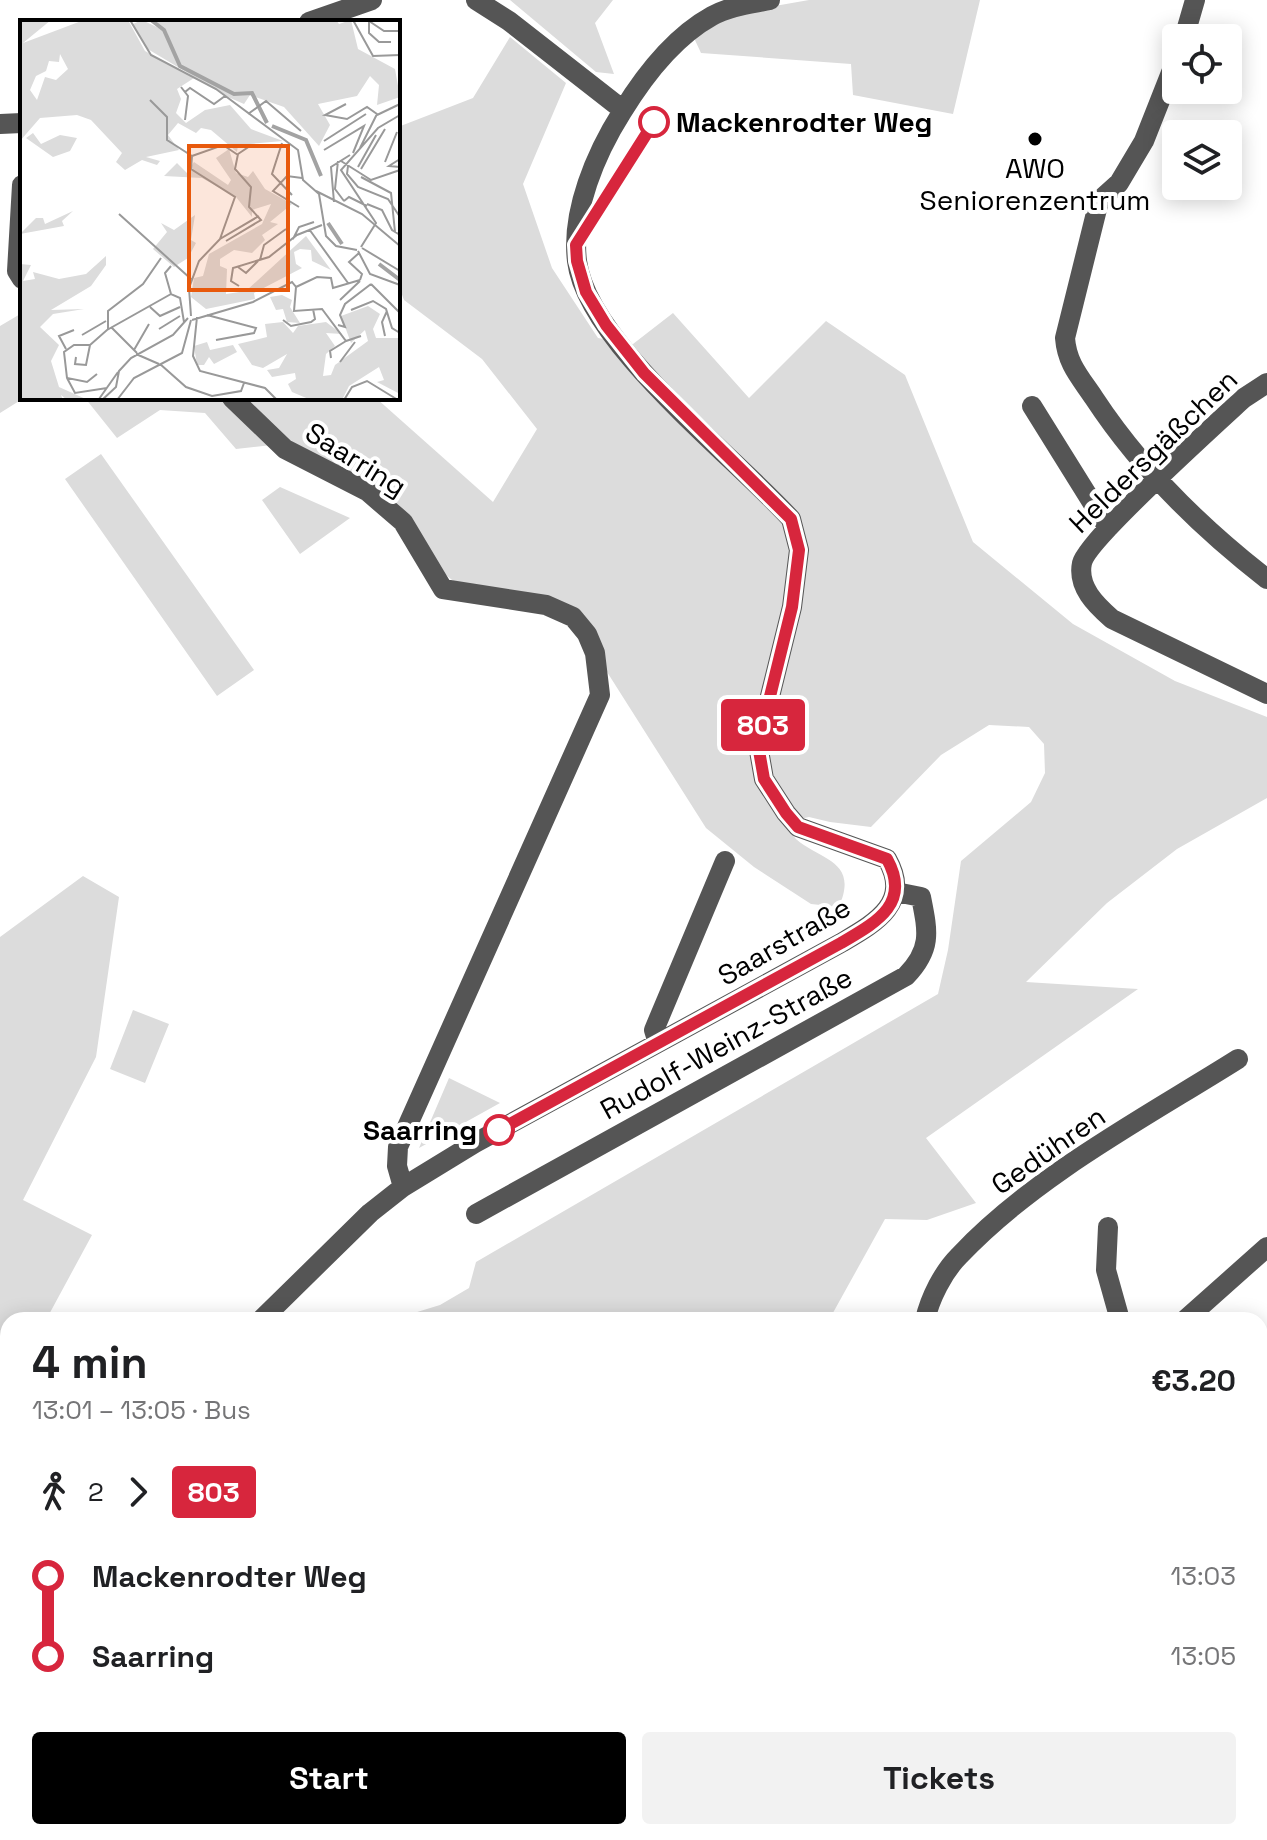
<!DOCTYPE html>
<meta charset="utf-8">
<style>
body{margin:0;font-family:"Space Grotesk",sans-serif;background:#f2f2f2;color:#202124;height:100vh;display:flex;flex-direction:column;font-size:30px;white-space:nowrap}
*{box-sizing:border-box;margin:0}
p{font-size:26px;color:#757577}
.icon{flex:none;width:44px;height:44px;fill:none;stroke:currentColor;stroke-width:2;stroke-linecap:round;stroke-linejoin:round}
.map{position:relative;flex:1;overflow:hidden}
.panel{position:absolute;left:0px;top:1312px;width:1268px;height:528px;display:flex;flex-direction:column;background:#fff;border-radius:24px 24px 0 0;box-shadow:0 4px 20px #0003}
.panel>*{flex:none}
.badge{padding:0 16px;border-radius:6px;font-size:28px;line-height:52px}
.buttons{position:absolute;left:1162px;top:24px;display:grid;gap:16px}
.buttons a{display:grid;place-items:center;width:80px;height:80px;border-radius:8px;background:#fff;box-shadow:0 4px 20px #0003;font-size:40px}
.map>.badge{position:absolute;translate:-50% -50%;box-shadow:0 0 0 4px #fff}
.legs{display:flex;align-items:center;gap:12px;height:88px;padding:0 32px;font-size:26px}
.legs p{margin-inline-start:auto}
.head{display:flex;align-items:center;justify-content:space-between;height:136px;padding:0 32px}
h1{font-size:44px;font-weight:700;line-height:60px}
.button{display:flex;gap:16px;margin-top:auto;padding:16px 32px}
.button a{flex:1;height:92px;border-radius:8px;background:#000;color:#fff;font-size:32px;font-weight:700;line-height:92px;text-align:center}
.button a+a{background:#f2f2f2;color:#202124}
ul{padding:0 32px;list-style:none}
li{display:flex;align-items:center;gap:28px;height:80px;font-size:30px}
li i{display:grid;place-items:center;width:12px;height:100%;margin:0 10px;background:currentColor}
li i::after{content:'';width:20px;height:20px;margin:-10px;border:6px solid;border-radius:50%;background:#fff}
li p{margin-inline-start:auto}
li:first-child i{background:linear-gradient(#0000 50%,currentColor 0)}
li:last-child i{background:linear-gradient(currentColor 50%,#0000 0)}
.map>svg:first-child{display:block}
.green{fill:#dcdcdc}
.lines{fill:none;stroke-linecap:round;stroke-linejoin:round}
.minor{stroke:#555;stroke-width:20}
.line-1-casing{stroke:#fff;stroke-width:18}
.line-1{stroke:#d7263d;stroke-width:12}
.stop-1-dot{fill:#fff;stroke:#d7263d;stroke-width:4}
.poi-dot{fill:#000;stroke:#fff;stroke-width:3}
.labels{text-anchor:middle;dominant-baseline:central;stroke-width:8;stroke-linejoin:round;paint-order:stroke}
.stop-label{font-size:28px;font-weight:bold;fill:#000;stroke:#fff;text-anchor:start}
.poi-label{font-size:28px;fill:#000;stroke:#fff}
.street-label{font-size:28px;fill:#000;stroke:#fff}
.inset-river{fill:none;stroke:#a3a3a3;stroke-width:4}
.inset-road{fill:none;stroke:#999;stroke-width:2}
.view{fill:#e8590c;fill-opacity:0.15;stroke:#e8590c;stroke-width:4}
.inset-edge{fill:none;stroke:#000;stroke-width:4}
</style>
<div class="map">
<svg width="1267" height="1840" viewBox="0 0 1267 1840">
<rect width="100%" height="100%" fill="#fff"/>
<!-- green -->
<path class="green" d="M510 0H613L595 23 614 74 596 72Z
M809 0H980L953 114 853 95 851 64 701 53 694 38 736 13Z
M510 37 566 83 523 184 552 268 598 338 633 344 673 313 749 398 826 321 905 375 973 542 1073 624 1175 681 1267 717V798L1177 849 1107 903 1026 982 1138 989 926 1138 976 1203 927 1220 885 1219 829 1320H391L440 1305 469 1288 476 1262 938 994 948 950 961 861 1031 802 1045 773 1044 744 1029 727 989 725 941 755 871 827 830 822 809 817 786 822C788 827 792 835 796 839 821 861 859 860 839 907L811 904 754 867 706 828 595 653 585 619 462 588 436 567 408 518 290 443 236 449 205 413 160 410 117 438 85 398H376L493 502 537 429 482 359 404 300 398 284V127L473 98Z
M22 313V398H24L0 413V326Z
M101 454 254 670 217 696 65 479Z
M280 487 350 518 300 554 262 500Z
M83 876 119 897 96 1057 23 1200 92 1235 46 1320H8V1390L0 1404V937Z
M133 1010 169 1024 145 1083 110 1069Z
M449 1078 500 1103 419 1148Z
M1267 1377V1658L1260 1662V1385Z
M32 1832H459L461 1840H31Z
M742 1832H936L919 1840H737Z"/>
<g class="lines">
<!-- minor -->
<path class="minor" d="M476 0 509 21 623 110
M309 22 372 0
M1184 38 1195 0
M1176 60 1144 141 1119 183 1099 201 1065 338C1067 364 1080 377 1094 398 1140 468 1200 527 1267 579
M0 124 22 123
M22 185 17 271 22 279
M1267 383 1244 398C1218 422 1087 540 1082 563 1077 587 1096 605 1112 619L1267 694
M232 398 285 449 367 491 403 522 443 589 546 605 573 617 587 634 595 653 600 695 398 1147 397 1166 403 1187
M1032 406 1108 528
M658 1043 654 1030 725 861
M476 1214 906 976C932 949 928 932 921 897L896 892
M1108 1227 1106 1270 1120 1320
M261 1320 370 1213 403 1187 475 1143 841 943C875 923 912 903 887 859L798 827 786 813 764 779 758 745 792 607 799 550 791 519C734 456 587 343 577 261 571 211 596 153 622 112 644 76 674 37 712 16 730 6 751 4 770 0
M925 1320C930 1298 943 1272 959 1256 1034 1176 1146 1117 1238 1059
M1185 1320 1267 1247
M0 1657 8 1661
M0 1688 8 1693
M1260 1753 1267 1750
M0 1816 8 1766
M1119 1840 1132 1832"/>
</g>
<g class="lines">
<defs>
<path id="line-1" d="M499 1130 841 943C875 923 912 904 887 859L798 827 786 813 764 779 758 745 792 607 799 550 791 519 644 373 606 325 586 292 577 261 576 245 654 122"/>
</defs>
<!-- line-1 casing -->
<use href="#line-1" class="line-1-casing"/>
<!-- line-1 -->
<use href="#line-1" class="line-1"/>
</g>
<!-- markers -->
<g class="stop-1-dot">
<circle cx="654" cy="122" r="14"/>
<circle cx="499" cy="1130" r="14"/>
</g>
<circle class="poi-dot" cx="1035" cy="139" r="8"/>
<g class="labels">
<!-- stop labels -->
<g class="stop-label">
<text x="676" y="122">Mackenrodter Weg</text>
<text x="477" y="1130" text-anchor="end">Saarring</text>
</g>
<!-- poi labels -->
<g class="poi-label">
<text x="1035" y="168">AWO<tspan x="1035" dy="32">Seniorenzentrum</tspan></text>
</g>
<!-- street labels -->
<g class="street-label">
<text transform="translate(1153 451) rotate(-44)">Heldersgäßchen</text>
<text transform="translate(356 459) rotate(32)">Saarring</text>
<text transform="translate(784 941) rotate(-30)">Saarstraße</text>
<text transform="translate(726 1043) rotate(-29)">Rudolf-Weinz-Straße</text>
<text transform="translate(1048 1150) rotate(-35)">Gedühren</text>
</g>
</g>
<!-- overview -->
<g transform="translate(20 20)">
<rect width="380" height="380" fill="#fff"/>
<path d="M0 0H31L3 23 64 0H108L125 31 174 58 157 69 161 79 156 93 166 103 185 90 210 85 231 109 263 121 218 125 217 132 191 110 181 108 176 113 158 103 148 115 159 130 126 137 140 141 137 145 122 140 105 150 96 142 102 133 71 100 57 95 20 98 0 121ZM40 34 48 49 36 60 25 57 17 80 10 70 16 56 26 51 29 41 39 42ZM122 0 143 10 150 26 147 12 133 0H316L319 4 331 0 338 29 375 49 380 77 357 85 359 65 350 56 337 76 298 84 310 105 299 126 264 87 230 75 224 84 208 77 126 28 113 4ZM13 113 21 124 40 115 57 118 50 131 33 137 6 118ZM209 129 216 153 228 157 233 151 245 169 272 184 250 202 258 204 242 215 245 220 232 233 214 230 200 239V246L207 249 206 274 226 271 286 216 311 250 292 241 291 230 280 229 274 232 276 244 282 248 234 273 235 279 186 289 171 277 174 258 183 256 189 234 242 204 251 184 232 190V197L216 177 182 158 144 156 157 143 167 153 174 142 208 165 211 160 196 138ZM53 191 42 201 44 206 0 214 16 198H23L25 204ZM175 195 171 220 176 223 168 238 154 247 133 229 147 212 141 203 154 210ZM86 236V245L71 266 31 290 64 289 33 294 20 307 39 325 31 341 39 367 68 380H47L41 375 43 380H2L0 244 11 245 3 261 15 259 13 252 39 259 66 254ZM262 275 272 280 270 287 280 303 267 302 263 289 256 290 250 277ZM348 286 360 294 353 309 356 318H380V374L357 362 364 360 359 347 329 366 322 380H291L272 372 268 364 276 359 275 353 252 357 247 350 259 348 267 334 243 348 232 345 218 324 247 317 245 304 263 302 273 313 278 306 306 302 322 314 306 313 315 326 306 334 303 356 311 355 315 345 348 321 345 310 331 323 321 296ZM187 322 190 330 213 325 217 332 194 344 189 337 184 345H177L174 326Z" fill="#dcdcdc" fill-rule="evenodd"/>
<path class="inset-river" d="M131 0 144 10 160 46 214 74 232 73 247 103M252 106 286 120 301 156M308 203 322 224M359 244 380 260"/>
<path class="inset-road" d="M110 0 131 35 196 69 278 130 283 160 299 174 306 216 316 226 337 230M333 0 353 36 380 35M349 1V13L359 22H371M349 1 364 11H380M161 67 168 76 165 100M165 72 170 68 194 84 205 76M130 80 147 97V120L172 136M326 84 305 95 327 99 347 87 357 94 340 128M228 94 246 81 281 111M357 95 380 84M304 121 346 94M262 123 252 154 272 175M304 130 344 106 333 133M172 136 171 149 215 177 200 219M172 136 203 125 218 135M380 139 369 146 380 147M318 141 315 169 324 181M321 141 351 160 380 150M365 142 377 112M328 146 327 154 338 167 368 179 380 197M338 147 356 115M341 149 365 109M341 157 371 173 375 212M296 171 342 194 380 226M324 181 329 177 347 186M314 182 311 147 330 135M347 184 362 190 372 210 380 215M279 187 253 171 267 156 282 158M99 194 171 259M289 209 328 263M273 219 279 207 294 202M206 221 241 200 229 187 231 167 215 149 218 134 230 126 267 125M341 227 356 203 321 150 358 108 380 95M342 228 380 251M338 231 350 254 380 265M339 233 329 242 342 254 340 260M240 240 244 225 266 209M218 247 226 253 238 241M351 264 380 293M219 266 211 261 213 248 249 237 277 215 302 205M276 267 297 257 311 258 313 268 340 260M151 274 145 253 151 246M320 280 340 261M130 287 140 296 160 287M331 290 353 281 366 289 372 308 380 313M187 295 236 308 234 313 196 320M171 296 169 268 179 241 200 219 239 196M177 297 173 336 180 351 245 368 257 380M172 300 233 282 272 262 276 267 274 291 302 289 326 321 341 316M263 300 271 306 291 302 295 299 293 289M318 305 325 307 320 295 325 284 351 264M91 307 117 333M88 309V291L123 264 141 238M139 309 160 296M62 315 86 301M365 316 362 302 367 291M46 329 39 316 54 310M114 330 129 304M116 334 139 344M56 337 55 344 66 345 70 325M311 338 310 331 326 321M320 342 335 322M140 344 166 367 192 376 221 371 224 363M77 354 67 362 47 358 44 332 54 325H70L87 310 151 274 160 278 164 302M47 358 55 373 87 368M79 379 98 352M82 380 96 367 99 351 111 338 153 315 168 298M97 380 114 358 162 333 171 300M324 380 332 367 347 361 378 380"/>
<path class="view" d="M169 126H268V270H169Z"/>
<rect width="380" height="380" class="inset-edge"/>
</g>
</svg>
<div class="buttons">
<a><svg class="icon" aria-label="locate" viewBox="0 0 24 24"><circle cx="12" cy="12" r="6"/><path d="M12 2v4M12 18v4M2 12h4M18 12h4"/></svg></a>
<a><svg class="icon" aria-label="layers" viewBox="0 0 24 24"><path d="M12 4l9 5-9 5-9-5zM3 14l9 5 9-5"/></svg></a>
</div>
<b class="badge" style="left:763px;top:725px;background:#d7263d;color:#fff">803</b>
<section class="panel">
<div class="head"><div><h1>4 min</h1><p>13:01 – 13:05 · Bus</p></div><b>€3.20</b></div>
<div class="legs"><svg class="icon" aria-label="walk" viewBox="0 0 24 24"><circle cx="13" cy="4" r="2"/><path d="M13 8l-2 6 4 7M11 14l-3 7M7 12l3-4h3l4 4"/></svg>2<svg class="icon" aria-label="forward" viewBox="0 0 24 24"><path d="M9 5l7 7-7 7"/></svg><b class="badge" style="background:#d7263d;color:#fff">803</b></div>
<ul>
<li><i style="color:#d7263d"></i><b>Mackenrodter Weg</b><p>13:03</p></li>
<li><i style="color:#d7263d"></i><b>Saarring</b><p>13:05</p></li>
</ul>
<div class="button"><a>Start</a><a>Tickets</a></div>
</section>
</div>
